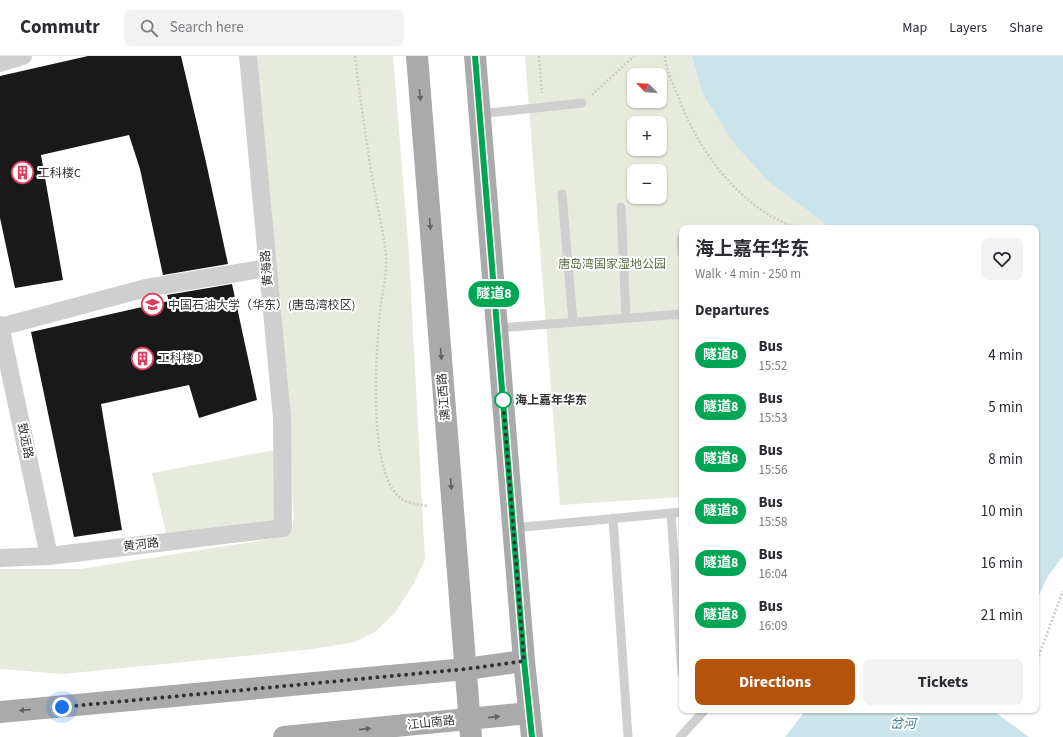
<!DOCTYPE html>
<meta charset="utf-8">
<style>
body{margin:0;font-family:"Source Sans 3","Noto Sans SC",sans-serif;background:#f2f2f3;color:#2b2b33;height:100vh;display:flex;flex-direction:column;font-size:15px;white-space:nowrap}
*{box-sizing:border-box;margin:0}
p{font-size:13px;color:#7c7c81}
.icon{flex:none;width:22px;height:22px;fill:none;stroke:currentColor;stroke-width:2;stroke-linecap:round;stroke-linejoin:round}
.map{position:relative;flex:1;overflow:hidden}
.drawer{position:absolute;left:679px;top:169px;width:360px;height:488px;display:flex;flex-direction:column;background:#fff;border-radius:8px;box-shadow:0 1px 3px #0004}
.drawer>*{flex:none}
.badge{padding:0 8px;border-radius:13px;font-size:14px;line-height:26px}
.needle{width:26px;rotate:294deg}
.controls{position:absolute;left:627px;top:12px;display:grid;gap:8px}
.controls a{display:grid;place-items:center;width:40px;height:40px;border-radius:8px;background:#fff;box-shadow:0 1px 3px #0004;font-size:20px}
.you{position:absolute;width:20px;height:20px;margin:-10px;border:3px solid #fff;border-radius:50%;background:#1a73e8;box-shadow:0 0 0 6px #1a73e833}
.map>.badge{position:absolute;translate:-50% -50%;box-shadow:0 0 0 2px #fff}
h2{padding:0 16px;font-size:15px;line-height:36px}
.round{display:grid;place-items:center;flex:none;width:42px;height:42px;border-radius:8px;background:#f2f2f3}
.head{display:flex;align-items:center;justify-content:space-between;height:68px;padding:0 16px}
h1{font-size:19px;font-weight:700;line-height:30px}
.cta{display:flex;gap:8px;margin-top:auto;padding:8px 16px}
.cta a{flex:1;height:46px;border-radius:8px;background:#b45309;color:#fff;font-size:16px;font-weight:700;line-height:46px;text-align:center}
.cta a+a{background:#f2f2f3;color:#2b2b33}
ul{padding:0;list-style:none}
li{display:flex;align-items:center;gap:12px;height:52px;padding:0 16px}
li div{flex:1}
li b{display:block;font-size:15px}
li em{font-style:normal}
li .badge{min-width:44px;font-weight:700;text-align:center}
header{display:flex;align-items:center;gap:24px;box-sizing:border-box;height:56px;padding:0 20px;background:#fff;border-bottom:1px solid #e1e1e2}
header strong{font-size:19px}
nav{display:flex;gap:22px;margin-inline-start:auto;font-size:14px}
.search{width:280px;height:36px;background:#f2f2f3;display:flex;align-items:center;gap:10px;box-sizing:border-box;padding:0 14px;border-radius:8px;color:#7c7c81;font-size:15px}
.map>svg:first-child{display:block}
.green{fill:#e6ebde;fill-rule:evenodd}
.water{fill:#cbe3ea}
.building{fill:#191919}
.lines{fill:none;stroke-linecap:round;stroke-linejoin:round}
.path{stroke:#ccc;stroke-width:2.5;stroke-dasharray:2 2;stroke-linecap:butt}
.service{stroke:#cfcfcf;stroke-width:9}
.minor{stroke:#cfcfcf;stroke-width:18}
.primary{stroke:#aaa;stroke-width:22}
.oneway{fill:#626262}
.line-casing{stroke:#fff;stroke-width:9}
.line{stroke:#00a651;stroke-width:6}
.walk{stroke:#323232;stroke-width:4;stroke-dasharray:0 7.2}
.stop-dot{fill:#fff;stroke:#00a651;stroke-width:2}
.labels{text-anchor:middle;dominant-baseline:central;stroke-width:4;stroke-linejoin:round;paint-order:stroke}
.poi-label{font-size:12px;fill:#323232;stroke:#fff;text-anchor:start}
.park-label{font-size:12px;fill:#5b6d40;stroke:#fff}
.street-label{font-size:12px;fill:#323232;stroke:#fff}
.stop-label{font-size:12px;font-weight:bold;fill:#323232;stroke:#fff;text-anchor:start}
.water-label{font-size:13px;font-style:italic;fill:#417e93;stroke:#fff}
</style>
<header>
<strong>Commutr</strong>
<div class="search"><svg class="icon" aria-label="search" viewBox="0 0 24 24"><circle cx="10" cy="10" r="6"/><path d="M15 15l6 6"/></svg>Search here</div>
<nav><a>Map</a><a>Layers</a><a>Share</a></nav>
</header>
<div class="map">
<svg width="1063" height="681" viewBox="0 0 1063 681">
<rect width="100%" height="100%" fill="#fff"/>
<!-- green -->
<path class="green" d="M252 0H393L409 198 425 504 413 529 395 557 375 576 355 586 313 593 63 618 0 613V513H80L283 481 291 477 294 460Z
M525 0H692L702 36 768 125 831 172H682V441L560 449ZM634 19H660V45H634ZM634 67H660V93H634ZM634 115H660V141H634Z
M275 394 277 466 166 477 152 417Z"/>
<!-- water -->
<path class="water" d="M692 0H1063V500L1048 520 1036 545V172H831L768 125 732 85 702 36Z
M806 654H992L1029 681H785Z"/>
<!-- building -->
<path class="building" d="M88 0H181L206 106 228 208 163 219 140 113 129 79 41 99 63 224 15 232 0 162V20Z
M232 228 257 344 199 362 189 329 101 348 122 474 74 481 31 276 169 245 167 239Z"/>
<g class="lines">
<!-- path -->
<path class="path" d="M355 0C360 42 366 84 373 126 377 151 384 176 386 201 387 220 382 237 380 255 376 297 368 408 397 439 405 448 418 448 428 450
M539 0 542 37
M665 0C666 13 672 25 677 38 694 84 724 130 766 157 775 163 786 167 796 172
M592 39 634 0
M1036 607 1063 535"/>
<!-- service -->
<path class="service" d="M479 58 582 47
M562 138 573 266
M621 151 626 262
M681 183 682 198
M497 272 682 258
M671 457 682 618
M613 462 628 681
M513 472 682 456
M680 681 705 654"/>
<!-- minor -->
<path class="minor" d="M0 7 23 0
M0 269 49 500
M0 271 146 232 267 212
M0 502 49 500 283 472 282 362 248 0"/>
<!-- primary -->
<path class="primary" d="M417 0 471 681
M475 0 524 605 532 681
M0 656 466 613 524 605
M284 681 529 657"/>
</g>
<!-- one-way arrows -->
<defs><path id="oneway-solid" d="M-6-.8H1V-3.2L6.5 0L1 3.2V.8H-6Z"/></defs>
<g class="oneway">
<use href="#oneway-solid" transform="translate(420 39) rotate(85)"/>
<use href="#oneway-solid" transform="translate(430 168) rotate(85)"/>
<use href="#oneway-solid" transform="translate(441 298) rotate(85)"/>
<use href="#oneway-solid" transform="translate(451 428) rotate(85)"/>
<use href="#oneway-solid" transform="translate(25 654) rotate(175)"/>
<use href="#oneway-solid" transform="translate(494 661) rotate(-6)"/>
<use href="#oneway-solid" transform="translate(365 673) rotate(-6)"/>
</g>
<g class="lines">
<defs>
<path id="line" d="M475 0 524 605 532 681"/>
</defs>
<!-- line casing -->
<use href="#line" class="line-casing"/>
<!-- line -->
<use href="#line" class="line"/>
<!-- walk -->
<path class="walk" d="M62 651 466 613 524 605 503 344"/>
</g>
<!-- icons -->
<defs>
<symbol id="building-ring" viewBox="-11 -11 22 22"><circle r="9.5" fill="#fff" stroke="#e03c5e" stroke-width="1.5"/><path d="M-4-6H4V6H1V3H-1V6H-4ZM-2.5-4.3h1.7v1.8h-1.7ZM.8-4.3h1.7v1.8H.8ZM-2.5-1h1.7V.8h-1.7ZM.8-1h1.7V.8H.8Z" fill="#e03c5e"/></symbol>
<symbol id="university-ring" viewBox="-11 -11 22 22"><circle r="9.5" fill="#fff" stroke="#e03c5e" stroke-width="1.5"/><path d="M0-5L7-2L0 1L-7-2ZM-4 1L0 2.5L4 1V4Q0 6-4 4Z" fill="#e03c5e"/></symbol>
</defs>
<g fill-rule="evenodd">
<use href="#building-ring" x="10" y="104" width="25" height="25"/>
<use href="#university-ring" x="140" y="236" width="25" height="25"/>
<use href="#building-ring" x="130" y="290" width="25" height="25"/>
</g>
<!-- markers -->
<circle class="stop-dot" cx="503" cy="344" r="8"/>
<g class="labels">
<!-- poi labels -->
<g class="poi-label">
<text x="38" y="117">工科楼C</text>
<text x="168" y="249">中国石油大学（华东）(唐岛湾校区)</text>
<text x="158" y="302">工科楼D</text>
</g>
<!-- park labels -->
<g class="park-label">
<text x="612" y="208">唐岛湾国家湿地公园</text>
</g>
<!-- street labels -->
<g class="street-label">
<text transform="translate(267 212) rotate(-95)">黄海路</text>
<text transform="translate(444 341) rotate(-95)">漓江西路</text>
<text transform="translate(25 385) rotate(78)">致远路</text>
<text transform="translate(141 489) rotate(-7)">黄河路</text>
<text transform="translate(431 667) rotate(-6)">江山南路</text>
</g>
<!-- stop labels -->
<g class="stop-label">
<text x="515" y="344">海上嘉年华东</text>
</g>
<!-- water labels -->
<g class="water-label">
<text x="903" y="668">岔河</text>
</g>
</g>
</svg>
<div class="controls">
<a><svg class="needle" viewBox="-14 -14 28 28"><path d="M0-13l5 13h-10z" fill="#e53935"/><path d="M0 13l5-13h-10z" fill="#7c7c81"/></svg></a>
<a>+</a>
<a>−</a>
</div>
<div class="you" style="left:62px;top:651px"></div>
<b class="badge" style="left:494px;top:238px;background:#00a651;color:#fff">隧道8</b>
<section class="drawer">
<div class="head"><div><h1>海上嘉年华东</h1><p>Walk · 4 min · 250 m</p></div><a class="round"><svg class="icon" aria-label="heart" viewBox="0 0 24 24"><path d="M12 20l-8-8c-3-5 5-10 8-4 3-6 11-1 8 4z"/></svg></a></div>
<h2>Departures</h2>
<ul>
<li><span class="badge" style="background:#00a651;color:#fff">隧道8</span><div><b>Bus</b><p>15:52</p></div><em>4 min</em></li>
<li><span class="badge" style="background:#00a651;color:#fff">隧道8</span><div><b>Bus</b><p>15:53</p></div><em>5 min</em></li>
<li><span class="badge" style="background:#00a651;color:#fff">隧道8</span><div><b>Bus</b><p>15:56</p></div><em>8 min</em></li>
<li><span class="badge" style="background:#00a651;color:#fff">隧道8</span><div><b>Bus</b><p>15:58</p></div><em>10 min</em></li>
<li><span class="badge" style="background:#00a651;color:#fff">隧道8</span><div><b>Bus</b><p>16:04</p></div><em>16 min</em></li>
<li><span class="badge" style="background:#00a651;color:#fff">隧道8</span><div><b>Bus</b><p>16:09</p></div><em>21 min</em></li>
</ul>
<div class="cta"><a>Directions</a><a>Tickets</a></div>
</section>
</div>
